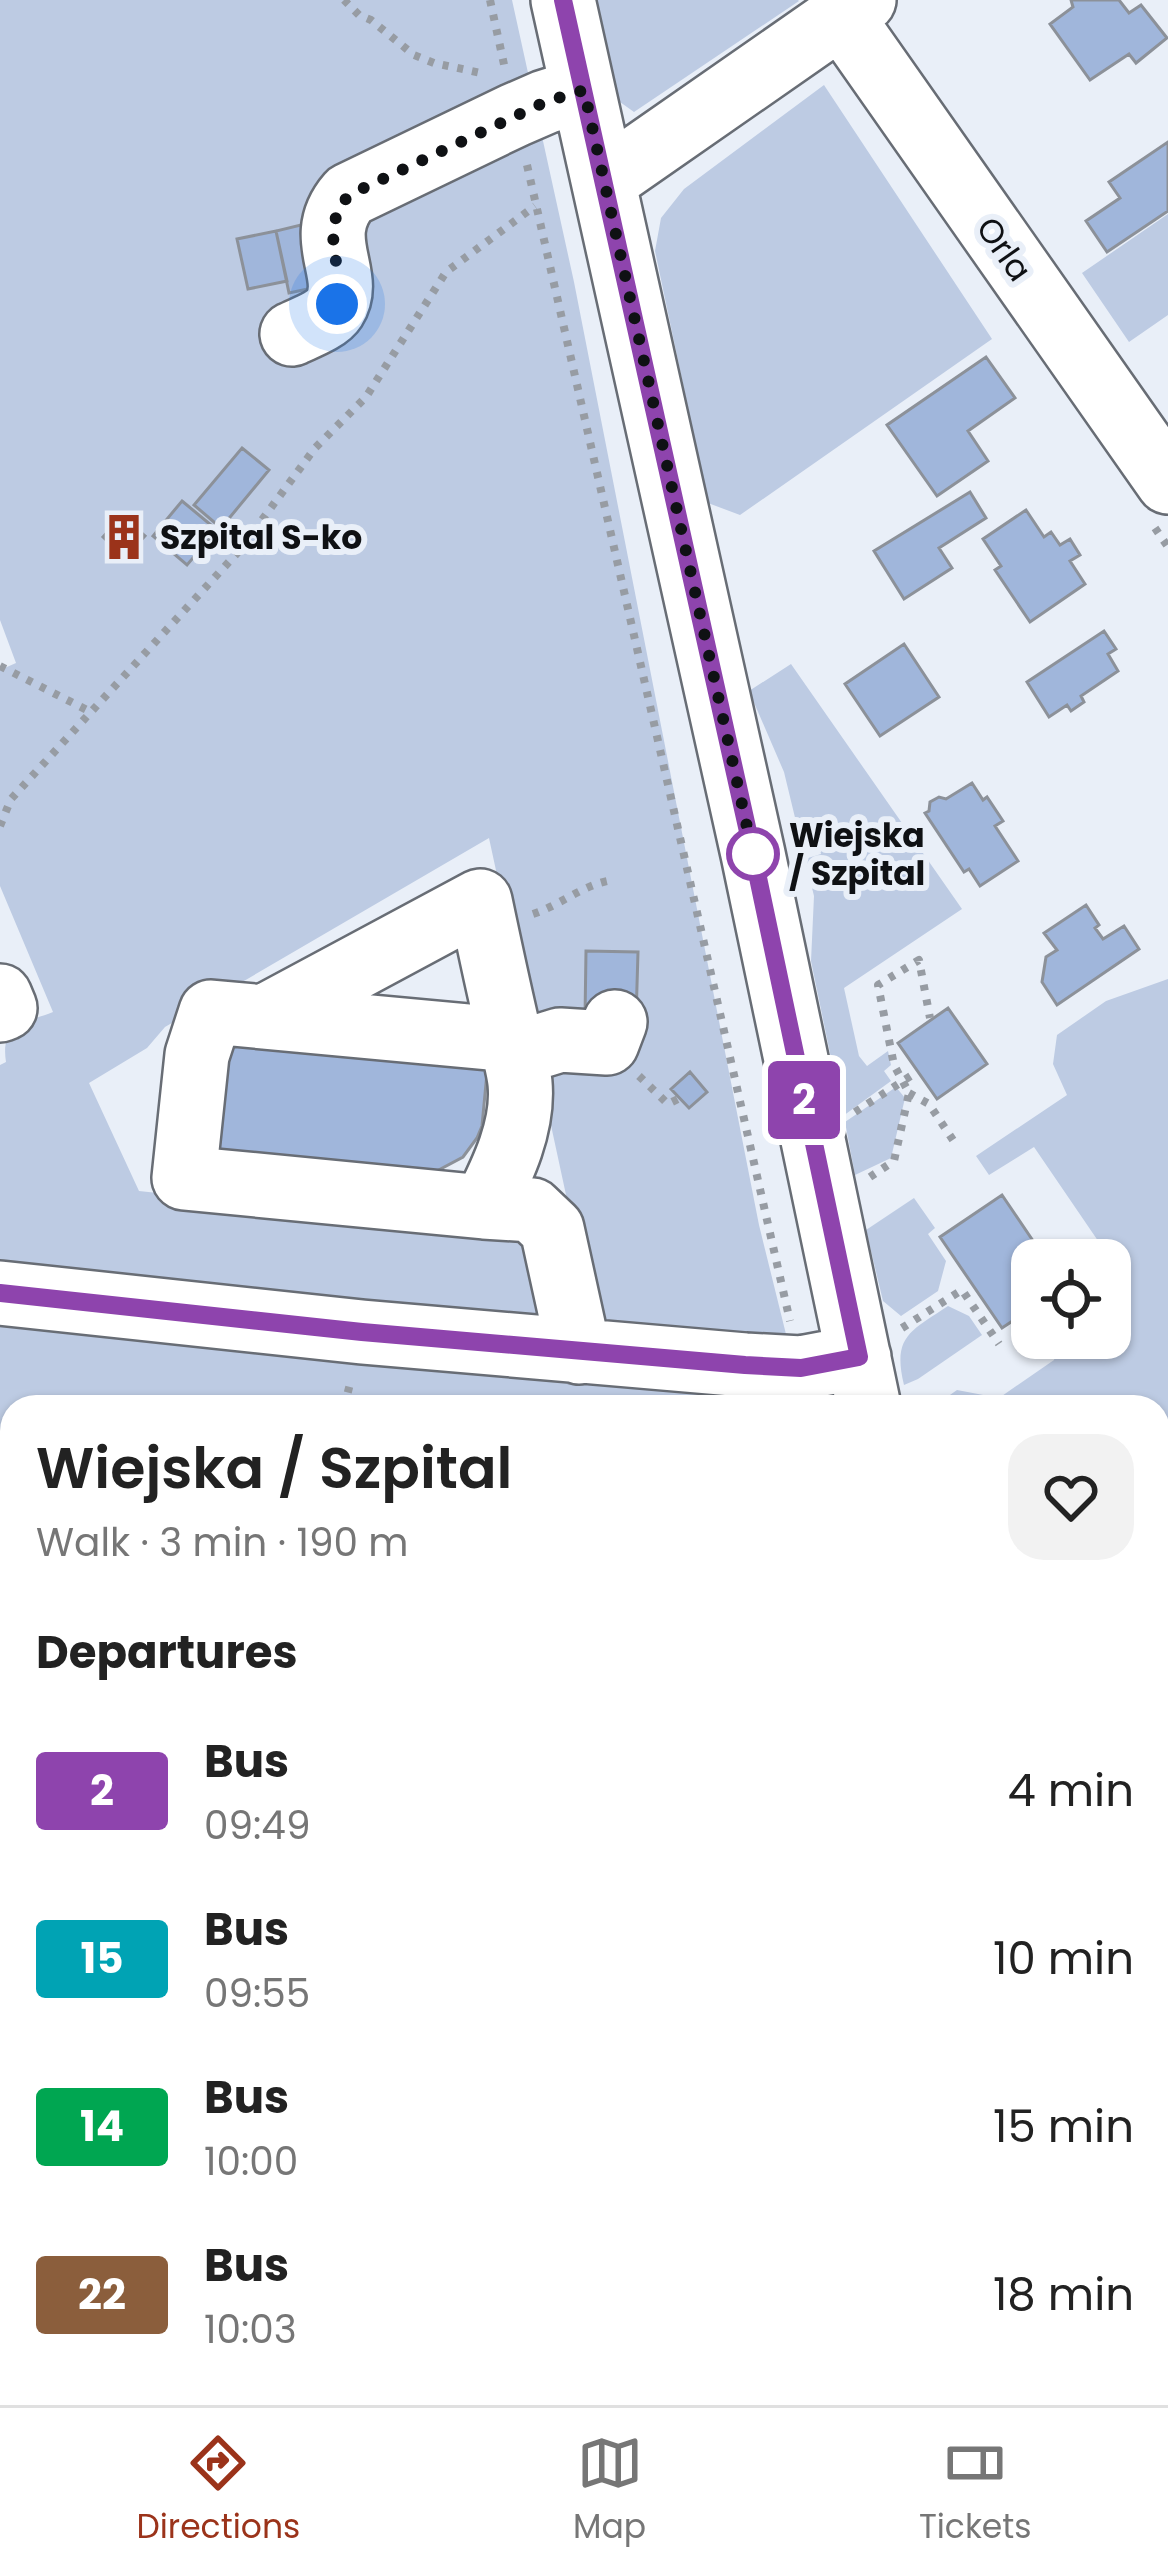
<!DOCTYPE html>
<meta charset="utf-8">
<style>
body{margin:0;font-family:Poppins,sans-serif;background:#f2f2f2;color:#222;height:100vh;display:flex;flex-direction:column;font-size:45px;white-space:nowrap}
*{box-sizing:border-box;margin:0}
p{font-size:39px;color:#767676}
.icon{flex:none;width:66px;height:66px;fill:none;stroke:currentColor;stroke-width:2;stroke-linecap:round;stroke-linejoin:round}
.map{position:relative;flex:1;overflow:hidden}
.details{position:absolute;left:0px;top:1395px;width:1170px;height:1011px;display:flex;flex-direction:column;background:#fff;border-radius:36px 36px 0 0;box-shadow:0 3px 9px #0004}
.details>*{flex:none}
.badge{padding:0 24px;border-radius:9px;font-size:42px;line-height:78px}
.fabs{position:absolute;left:1011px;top:1239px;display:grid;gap:24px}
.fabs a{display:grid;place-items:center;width:120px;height:120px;border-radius:24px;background:#fff;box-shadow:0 3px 9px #0004;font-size:60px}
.you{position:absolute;width:60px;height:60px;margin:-30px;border:9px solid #fff;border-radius:50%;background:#1a73e8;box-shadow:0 0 0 18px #1a73e833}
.map>.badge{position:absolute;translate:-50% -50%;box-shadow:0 0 0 6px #fff}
h2{padding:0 36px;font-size:45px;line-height:108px}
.round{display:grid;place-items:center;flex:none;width:126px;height:126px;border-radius:36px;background:#f2f2f2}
.summary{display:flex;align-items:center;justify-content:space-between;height:204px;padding:0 36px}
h1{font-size:57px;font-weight:600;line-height:90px}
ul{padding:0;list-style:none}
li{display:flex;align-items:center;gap:36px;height:168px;padding:0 36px}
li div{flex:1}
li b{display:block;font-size:45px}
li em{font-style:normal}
li .badge{min-width:132px;font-weight:700;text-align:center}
.menu{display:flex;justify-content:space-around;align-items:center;height:168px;border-top:3px solid #e0e0e0;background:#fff;font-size:33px;color:#767676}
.menu a{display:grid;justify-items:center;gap:6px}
.menu .active{color:#9b331a}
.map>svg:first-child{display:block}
.green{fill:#bdcbe3;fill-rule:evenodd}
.building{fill:#a0b6db;stroke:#8c9199;stroke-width:3}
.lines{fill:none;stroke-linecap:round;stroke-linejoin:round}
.minor-casing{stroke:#686d75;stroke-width:68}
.path{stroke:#979ca3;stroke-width:8;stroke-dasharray:6 9;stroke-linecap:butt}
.minor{stroke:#fff;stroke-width:63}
.line-casing{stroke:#fff;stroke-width:27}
.line{stroke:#8e44ad;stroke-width:18}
.walk{stroke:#0f1114;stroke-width:12;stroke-dasharray:0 21.6}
.stop-dot{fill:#fff;stroke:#8e44ad;stroke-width:6}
.labels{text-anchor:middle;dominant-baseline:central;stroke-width:12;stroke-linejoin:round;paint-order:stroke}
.street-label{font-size:33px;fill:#0f1114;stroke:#e9eff8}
.poi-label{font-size:33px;font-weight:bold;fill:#0f1114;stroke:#e9eff8;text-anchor:start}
.stop-label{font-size:33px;font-weight:bold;fill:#0f1114;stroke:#e9eff8;text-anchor:start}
</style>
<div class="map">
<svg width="1168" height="2405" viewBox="0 0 1168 2405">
<rect width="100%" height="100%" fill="#e9eff8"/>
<!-- green -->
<path class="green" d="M0 0H512L574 282 759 1225 804 1407H12V2394H534L525 2405H0V1065L6 1062C0 1024 25 1023 53 1012L0 886V670L16 663 0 620ZM489 838 590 1306 521 1232 139 1191 89 1083 147 1048 165 1027Z
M594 0H798L799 1 634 112 620 102 614 92Z
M824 85 992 339 740 515 708 503 655 251 661 218 684 189Z
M1168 214V315L1129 342 1082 273Z
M791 664 962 909 844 988 859 1056 867 1066 888 1051 891 1065 884 1071 891 1081 843 1116 811 961 814 896 805 859 821 854 814 826 798 830 784 772 749 691Z
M1168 979V1587L1158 1576V1407H933L957 1390 999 1398 1054 1360 1060 1338H1078L1089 1354 1101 1344 1098 1338H1110V1285L1122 1276 1034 1147 989 1175 976 1156 1067 1095 1053 1064 1057 1035 1106 1001Z
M896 1087 905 1098 891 1158 855 1175 845 1122Z
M914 1198 935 1228 928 1234 946 1261 938 1291 901 1316 883 1301 866 1230Z
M948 1306 969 1316 982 1335 918 1379 904 1385C892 1336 911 1331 948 1306Z"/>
<!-- building -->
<path class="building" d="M1071 0H1119L1129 13 1141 5 1167 38 1136 63 1129 54 1090 80 1050 24 1073 7Z
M1168 142V211L1107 252 1086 221 1120 198 1109 182Z
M309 223 322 286 289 293 276 231Z
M276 231 287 281 248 289 237 239Z
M986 357 1015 398 968 431 988 461 937 496 887 425Z
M242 448 269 470 221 528 194 505Z
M970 492 986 518 939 548 952 568 904 599 874 551Z
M182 501 217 530 187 565 153 536Z
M1026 510 1044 537 1051 532 1060 545 1070 539 1080 555 1070 561 1085 584 1030 622 995 570 1001 566 983 539Z
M122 516 145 536 125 558 103 537Z
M1104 631 1116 649 1108 654 1118 671 1081 696 1084 702 1071 711 1067 705 1049 717 1027 682Z
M904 644 939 697 880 736 845 684Z
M972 783 983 800 987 797 1003 821 995 826 1018 861 980 886 969 869 964 872 925 813 929 811 930 802 939 797 946 799Z
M1086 905 1099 925 1095 928 1103 939 1124 926 1139 949 1057 1005 1042 982 1046 957 1057 950 1044 933Z
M586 951 638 952 636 1019 585 1018Z
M948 1008 987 1064 937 1099 898 1043Z
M218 1024 489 1052 482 1126 477 1138 463 1157 433 1173 205 1153Z
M690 1072 707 1092 689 1108 671 1089Z
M1002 1195 1046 1260H1032V1308L1002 1328 940 1237Z
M1158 2049 1168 2062V2091L1158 2098Z"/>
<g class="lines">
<defs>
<path id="minor" d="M563 0 753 854 869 1407
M841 16 1168 482
M604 181 864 0
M292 334C304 328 327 320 334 309 356 275 311 239 349 195L515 115 545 102 583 90
M0 996 5 1008 0 1010
M264 1017 480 901C489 944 498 986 508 1029 512 1046 518 1065 520 1083 524 1126 503 1170 484 1207L184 1178 197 1055 211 1012 510 1040
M514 1054 560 1040 607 1043 615 1022
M484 1207 532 1210 552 1229 579 1352
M0 1293 362 1332 745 1365 801 1368 859 1357
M1158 1790 1168 1783
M1158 1898 1168 1912
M598 2394 608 2405
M713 2394 725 2405
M1092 2394 1095 2405
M539 2405 549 2394
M1009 2405 1017 2394"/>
</defs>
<!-- minor casing -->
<use href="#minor" class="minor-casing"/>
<!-- path -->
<path class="path" d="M344 0 359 15 371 20 414 55 434 63 481 73
M490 0 505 69
M527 165 790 1321
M1155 528 1168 547
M0 666 91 712
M0 826 11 799 239 551 315 448 366 397 446 272 535 206
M533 914C560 905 580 887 607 881
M639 1076 668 1104 678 1099
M909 1093 929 1104 955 1143
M855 1112 917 1072
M870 1177 894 1161 909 1093 894 1065 878 985 919 960 930 1018
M902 1328 962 1290 999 1344
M344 1407 351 1380
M0 1954 12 1932
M0 2027 12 2022
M0 2071 12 2063
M0 2173 12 2195
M0 2229 12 2237
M139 2394 146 2405"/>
<!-- minor -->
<use href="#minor" class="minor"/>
</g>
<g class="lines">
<defs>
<path id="line" d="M0 1293 362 1332 745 1365 801 1368 859 1357 753 854 563 0"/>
</defs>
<!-- line casing -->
<use href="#line" class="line-casing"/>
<!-- line -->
<use href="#line" class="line"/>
<!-- walk -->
<path class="walk" d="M337 304C345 262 317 232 349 195L545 102 584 90 753 854"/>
</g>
<!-- icons -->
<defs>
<symbol id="building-bare" viewBox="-9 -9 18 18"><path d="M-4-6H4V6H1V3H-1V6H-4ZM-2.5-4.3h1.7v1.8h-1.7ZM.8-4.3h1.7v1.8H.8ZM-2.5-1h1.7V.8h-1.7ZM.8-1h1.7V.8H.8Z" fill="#9b331a" stroke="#e9eff8" stroke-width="2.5" paint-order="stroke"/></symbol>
</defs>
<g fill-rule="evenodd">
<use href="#building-bare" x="91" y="504" width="66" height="66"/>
</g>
<!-- markers -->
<circle class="stop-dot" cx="753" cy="854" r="24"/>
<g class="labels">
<!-- street labels -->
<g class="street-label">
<text transform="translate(1004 249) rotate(55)">Orla</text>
</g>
<!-- poi labels -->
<g class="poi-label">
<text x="160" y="537">Szpital S-ko</text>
</g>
<!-- stop labels -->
<g class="stop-label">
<text x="789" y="835">Wiejska<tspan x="789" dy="38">/ Szpital</tspan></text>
</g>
</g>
</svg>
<div class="fabs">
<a><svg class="icon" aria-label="locate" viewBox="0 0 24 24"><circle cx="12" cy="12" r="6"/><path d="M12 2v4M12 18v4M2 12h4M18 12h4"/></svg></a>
</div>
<div class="you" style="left:337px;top:304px"></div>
<b class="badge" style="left:804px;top:1100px;background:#8e44ad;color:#fff">2</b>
<section class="details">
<div class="summary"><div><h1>Wiejska / Szpital</h1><p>Walk · 3 min · 190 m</p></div><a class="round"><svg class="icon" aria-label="heart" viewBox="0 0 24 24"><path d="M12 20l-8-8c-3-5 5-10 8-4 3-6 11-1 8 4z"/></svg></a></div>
<h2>Departures</h2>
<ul>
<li><span class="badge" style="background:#8e44ad;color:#fff">2</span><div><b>Bus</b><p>09:49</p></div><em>4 min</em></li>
<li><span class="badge" style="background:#00a3b4;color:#fff">15</span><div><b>Bus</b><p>09:55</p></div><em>10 min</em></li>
<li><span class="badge" style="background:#00a651;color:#fff">14</span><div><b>Bus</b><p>10:00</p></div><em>15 min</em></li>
<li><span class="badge" style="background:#8b5e3c;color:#fff">22</span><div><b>Bus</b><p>10:03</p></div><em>18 min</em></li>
</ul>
</section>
</div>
<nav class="menu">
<a class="active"><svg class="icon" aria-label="directions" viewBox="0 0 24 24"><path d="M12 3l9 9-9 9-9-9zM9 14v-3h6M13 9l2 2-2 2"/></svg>Directions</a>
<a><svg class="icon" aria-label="map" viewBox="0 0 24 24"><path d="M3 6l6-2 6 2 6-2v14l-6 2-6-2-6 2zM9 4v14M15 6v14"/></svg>Map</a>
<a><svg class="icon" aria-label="tickets" viewBox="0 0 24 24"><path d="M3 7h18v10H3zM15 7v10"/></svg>Tickets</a>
</nav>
